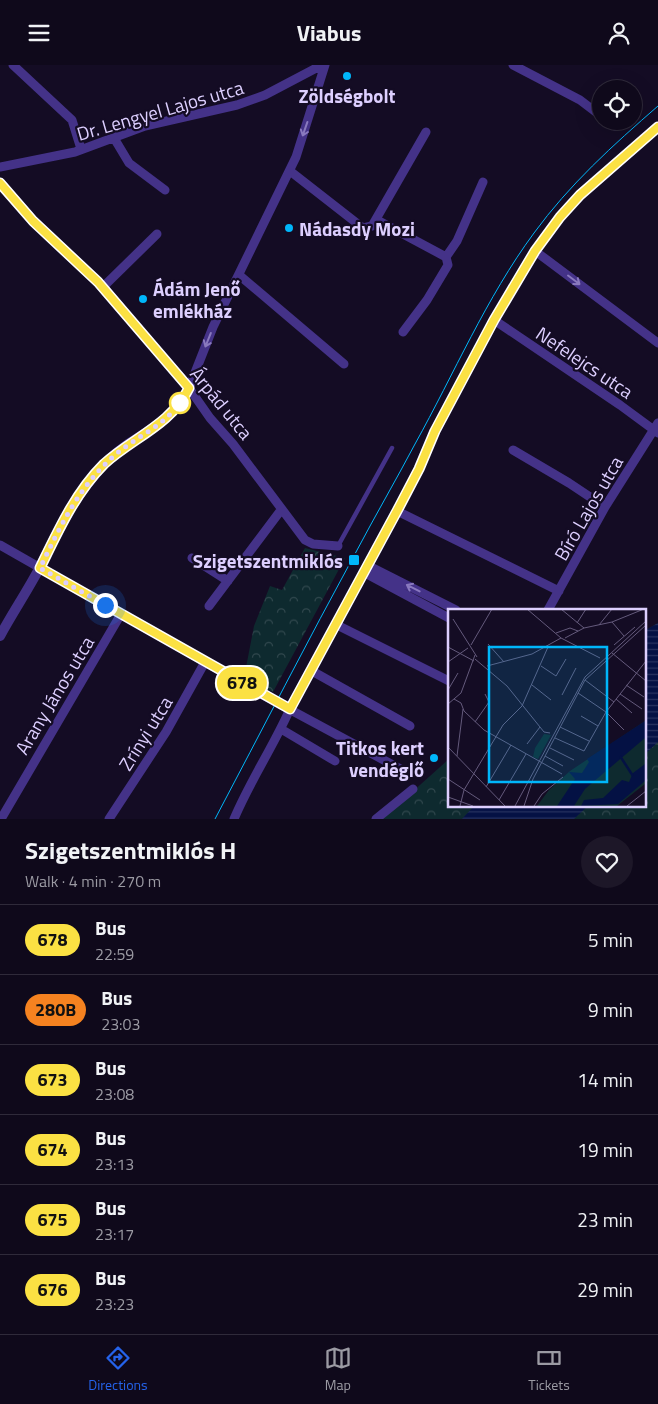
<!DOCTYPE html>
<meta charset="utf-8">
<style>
body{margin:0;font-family:"Titillium Web",sans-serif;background:#1d1728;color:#f1f3f6;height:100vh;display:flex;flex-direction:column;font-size:19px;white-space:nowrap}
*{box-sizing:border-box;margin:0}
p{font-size:16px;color:#9b9aa3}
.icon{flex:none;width:28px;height:28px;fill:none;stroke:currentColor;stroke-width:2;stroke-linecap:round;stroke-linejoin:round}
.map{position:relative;height:754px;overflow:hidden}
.side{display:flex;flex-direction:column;background:#0f091b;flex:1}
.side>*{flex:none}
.badge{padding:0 10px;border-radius:16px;font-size:18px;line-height:32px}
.buttons{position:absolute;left:592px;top:15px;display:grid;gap:10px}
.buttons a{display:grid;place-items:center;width:50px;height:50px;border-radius:50%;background:#0f091b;box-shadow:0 5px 20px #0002,0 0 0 1px #2f2a3a;font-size:25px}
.you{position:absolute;width:25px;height:25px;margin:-12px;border:4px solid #fff;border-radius:50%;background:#1a73e8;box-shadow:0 0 0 8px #1a73e833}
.map>.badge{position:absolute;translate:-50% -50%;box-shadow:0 0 0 2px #fff}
.round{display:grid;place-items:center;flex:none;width:52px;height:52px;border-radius:26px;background:#1d1728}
.summary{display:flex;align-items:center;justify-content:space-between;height:85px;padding:0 25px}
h1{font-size:24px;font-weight:700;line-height:38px}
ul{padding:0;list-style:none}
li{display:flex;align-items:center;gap:15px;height:70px;padding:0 25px;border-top:1px solid #2f2a3a}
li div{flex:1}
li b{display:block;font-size:19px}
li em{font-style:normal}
li .badge{min-width:55px;font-weight:700;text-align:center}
header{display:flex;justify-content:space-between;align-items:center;height:65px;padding:0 25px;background:#0f091b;font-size:22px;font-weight:700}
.dock{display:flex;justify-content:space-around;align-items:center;height:70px;border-top:1px solid #2f2a3a;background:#0f091b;font-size:14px;color:#9b9aa3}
.dock a{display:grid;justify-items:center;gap:2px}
.dock .on{color:#2563eb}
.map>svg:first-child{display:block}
.park{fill:url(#park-crowns)}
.water{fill:url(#water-rules)}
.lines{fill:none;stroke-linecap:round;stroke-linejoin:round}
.service{stroke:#443288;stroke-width:4.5}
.minor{stroke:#443288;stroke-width:9}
.tertiary{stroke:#443288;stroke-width:10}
.tram{stroke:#00b6fa;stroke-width:1}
.oneway{stroke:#8979be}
.line-casing{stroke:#fff;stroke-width:11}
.line{stroke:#fbe143;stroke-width:8}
.walk{stroke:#ddcfff;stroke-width:5;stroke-dasharray:0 9}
.poi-dot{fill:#00b6fa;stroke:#140c24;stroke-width:2}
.stop-dot{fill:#fff;stroke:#fbe143;stroke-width:2.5}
.labels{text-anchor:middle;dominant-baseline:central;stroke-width:4.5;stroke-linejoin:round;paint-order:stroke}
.poi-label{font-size:19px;font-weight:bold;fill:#ddcfff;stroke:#140c24;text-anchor:start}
.street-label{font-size:19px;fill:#ddcfff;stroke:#140c24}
.inset-river{fill:none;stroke:#041144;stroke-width:2.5}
.inset-road{fill:none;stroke:#645a7c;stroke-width:1}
.view{fill:#00b6fa;fill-opacity:0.15;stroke:#00b6fa;stroke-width:2.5}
.inset-edge{fill:none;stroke:#ddcfff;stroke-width:2.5}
</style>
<header><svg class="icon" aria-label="menu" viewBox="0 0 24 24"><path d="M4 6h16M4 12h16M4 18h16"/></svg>Viabus<svg class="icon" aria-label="person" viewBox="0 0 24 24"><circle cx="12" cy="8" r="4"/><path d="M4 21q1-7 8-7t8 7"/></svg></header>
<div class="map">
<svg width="658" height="754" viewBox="0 0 658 754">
<defs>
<pattern id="park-crowns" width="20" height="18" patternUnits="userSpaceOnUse" patternTransform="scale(1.25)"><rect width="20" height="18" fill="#0e2a2f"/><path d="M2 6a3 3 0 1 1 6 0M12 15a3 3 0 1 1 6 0" fill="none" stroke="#31484e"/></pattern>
<pattern id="water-rules" width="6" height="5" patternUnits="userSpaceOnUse" patternTransform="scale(1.25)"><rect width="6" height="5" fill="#041144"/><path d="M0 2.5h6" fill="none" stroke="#283360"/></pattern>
</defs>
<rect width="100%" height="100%" fill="#140c24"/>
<!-- park -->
<path class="park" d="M305 483 345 493 273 627 244 613 254 561 270 521 282 525Z
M658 558V754H382L449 694V740H644V566Z"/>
<!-- water -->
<path class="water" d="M658 558V677L644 690V566Z
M475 740H589L574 754H462Z"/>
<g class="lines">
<!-- service -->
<path class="service" d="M338 481 392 383"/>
<!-- minor -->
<path class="minor" d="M13 0 72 55 81 84
M325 0 296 92 213 262 189 323 210 353 233 379 305 475 313 479 338 481
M513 0 580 35 601 51
M609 56 615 61
M114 73 129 98 165 125
M0 102 75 87 145 61 237 40 265 30 322 0
M290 106 363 163 372 161 426 67
M377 155 446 192
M535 186 658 278
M239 210 344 299
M103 222 157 169
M494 255 620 340 658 368
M403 267 427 235 448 200 446 192 457 176 483 117
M513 385 569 418 605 442
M397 446 559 526
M0 480 261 629 406 707
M192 493 228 516
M369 501 456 545
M365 508 449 553
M209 541 281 445
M548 545 605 442 658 358
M337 560 449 616
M312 606 410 661
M281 664 335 696
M1 754 121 549
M109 754 166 667 205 597
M234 754C250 716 273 682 290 644L397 446 419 404 435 366 494 255 535 186 560 152 580 130 658 62
M376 754 413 724"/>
<!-- tertiary -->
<path class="tertiary" d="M0 118 33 156 98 217 189 323C175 352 153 363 128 379 115 388 102 400 92 413 70 439 56 471 40 502 28 525 13 547 0 571"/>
<!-- tram -->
<path class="tram" d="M215 754C262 665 308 575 356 487 375 451 396 415 415 379 454 309 486 233 534 168 569 120 613 80 658 41"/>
</g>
<!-- one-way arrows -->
<defs><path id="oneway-shaft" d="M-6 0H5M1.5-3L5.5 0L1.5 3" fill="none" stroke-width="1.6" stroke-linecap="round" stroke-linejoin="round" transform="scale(1.25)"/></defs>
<g class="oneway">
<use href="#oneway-shaft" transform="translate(305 64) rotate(109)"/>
<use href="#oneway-shaft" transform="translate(574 215) rotate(37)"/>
<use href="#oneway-shaft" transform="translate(208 275) rotate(112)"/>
<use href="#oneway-shaft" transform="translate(413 523) rotate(-153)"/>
</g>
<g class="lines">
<defs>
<path id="line" d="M0 118 33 156 98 217 189 323C171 360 132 373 104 399 75 428 58 466 40 503L290 644 397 446 419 404 435 366 494 255 535 186 560 152 580 130 658 62"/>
</defs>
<!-- line casing -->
<use href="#line" class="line-casing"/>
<!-- line -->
<use href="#line" class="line"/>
<!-- walk -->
<path class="walk" d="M105 540 40 503C60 462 79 421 114 391 135 372 163 362 180 338"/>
</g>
<!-- markers -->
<g class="poi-dot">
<circle cx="347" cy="11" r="5"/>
<circle cx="289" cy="163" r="5"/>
<circle cx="143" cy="234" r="5"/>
<rect x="348" y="489" width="12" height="12" rx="2.5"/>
<circle cx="434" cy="693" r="5"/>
</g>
<circle class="stop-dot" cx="180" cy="338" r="10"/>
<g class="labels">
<!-- poi labels -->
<g class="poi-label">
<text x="347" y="30" text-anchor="middle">Zöldségbolt</text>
<text x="299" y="163">Nádasdy Mozi</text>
<text x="153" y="223">Ádám Jenő<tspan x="153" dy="22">emlékház</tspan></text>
<text x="343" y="495" text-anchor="end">Szigetszentmiklós</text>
<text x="424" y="682" text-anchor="end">Titkos kert<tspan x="424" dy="22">vendéglő</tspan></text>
</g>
<!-- street labels -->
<g class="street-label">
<text transform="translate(160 45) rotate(-16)">Dr. Lengyel Lajos utca</text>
<text transform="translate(585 297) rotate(34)">Nefelejcs utca</text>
<text transform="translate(222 338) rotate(51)">Árpád utca</text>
<text transform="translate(588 443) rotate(-60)">Bíró Lajos utca</text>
<text transform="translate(54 630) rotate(-59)">Arany János utca</text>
<text transform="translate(145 668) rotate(-58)">Zrínyi utca</text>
</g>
</g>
<!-- overview -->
<g transform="translate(448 544)">
<rect width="198" height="198" fill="#140c24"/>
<path d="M197 112V175L169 197H89L101 181 122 162ZM96 125 103 126 90 150 85 148 87 139Z" fill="#0e2a2f"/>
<path d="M197 112V129L137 180 126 197H109L127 170 121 163 134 164 141 153 139 150ZM197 155V172L170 195 133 197 136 191 155 189 174 171 181 173 185 164Z" fill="#041144"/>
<path class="inset-river" d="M172 147 185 167"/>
<path class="inset-road" d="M79 0 113 29 152 49M113 0 136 19M5 10 29 48M164 13 176 27M129 14 138 0M151 16 164 0M108 24 122 19 130 22M117 29 136 19 164 13 196 0M40 35 56 53M23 36 44 0M166 36 187 18M0 38 26 52M164 44 198 72M27 50 59 77 96 123 102 124M0 53 20 39M39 57 84 45 113 29M93 57 108 67 118 50M137 71 166 93M84 76 103 91M178 76 196 88M0 81 10 64M130 84 158 103 176 121M172 85 194 100M114 86 128 59M6 90 13 94 16 102 36 121 114 165M168 90 184 104M0 95 13 84 27 46M133 107 150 117M27 113 41 93 37 85M112 118 141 132M107 129 136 142M79 135 92 118M0 138 57 197M102 139 126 151M136 142 158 103 198 52M9 147 15 100M97 147 115 157M0 170 32 191M38 178 63 136M0 188 25 197M51 191 78 145M12 197 16 181 55 116 74 97 100 38M67 197 137 68 198 12M76 197 85 170 137 71 198 16M86 197 94 185 115 168M179 197 198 182"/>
<path class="view" d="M41 38H159V173H41Z"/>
<rect width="198" height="198" class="inset-edge"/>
</g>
</svg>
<div class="buttons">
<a><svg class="icon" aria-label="locate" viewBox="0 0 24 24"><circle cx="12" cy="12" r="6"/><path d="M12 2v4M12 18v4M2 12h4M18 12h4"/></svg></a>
</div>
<div class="you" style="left:105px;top:540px"></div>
<b class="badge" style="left:242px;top:618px;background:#fbe143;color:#111">678</b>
</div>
<section class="side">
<div class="summary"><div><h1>Szigetszentmiklós H</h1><p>Walk · 4 min · 270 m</p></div><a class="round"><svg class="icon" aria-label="heart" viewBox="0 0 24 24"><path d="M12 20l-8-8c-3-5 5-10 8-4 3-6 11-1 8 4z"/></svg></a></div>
<ul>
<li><span class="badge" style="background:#fbe143;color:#111">678</span><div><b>Bus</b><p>22:59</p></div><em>5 min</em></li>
<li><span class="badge" style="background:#f58220;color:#111">280B</span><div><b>Bus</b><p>23:03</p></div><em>9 min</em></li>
<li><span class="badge" style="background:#fbe143;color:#111">673</span><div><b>Bus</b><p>23:08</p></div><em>14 min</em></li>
<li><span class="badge" style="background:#fbe143;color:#111">674</span><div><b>Bus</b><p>23:13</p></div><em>19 min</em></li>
<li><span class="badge" style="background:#fbe143;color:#111">675</span><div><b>Bus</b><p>23:17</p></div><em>23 min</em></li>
<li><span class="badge" style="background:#fbe143;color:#111">676</span><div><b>Bus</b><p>23:23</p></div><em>29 min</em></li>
</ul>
</section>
<nav class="dock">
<a class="on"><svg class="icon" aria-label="directions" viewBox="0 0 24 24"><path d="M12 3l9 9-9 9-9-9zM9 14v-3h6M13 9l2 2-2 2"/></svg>Directions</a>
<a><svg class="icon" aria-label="map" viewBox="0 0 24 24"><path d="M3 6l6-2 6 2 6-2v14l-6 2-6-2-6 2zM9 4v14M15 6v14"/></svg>Map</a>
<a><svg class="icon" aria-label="tickets" viewBox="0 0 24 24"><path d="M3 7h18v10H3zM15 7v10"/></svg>Tickets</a>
</nav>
